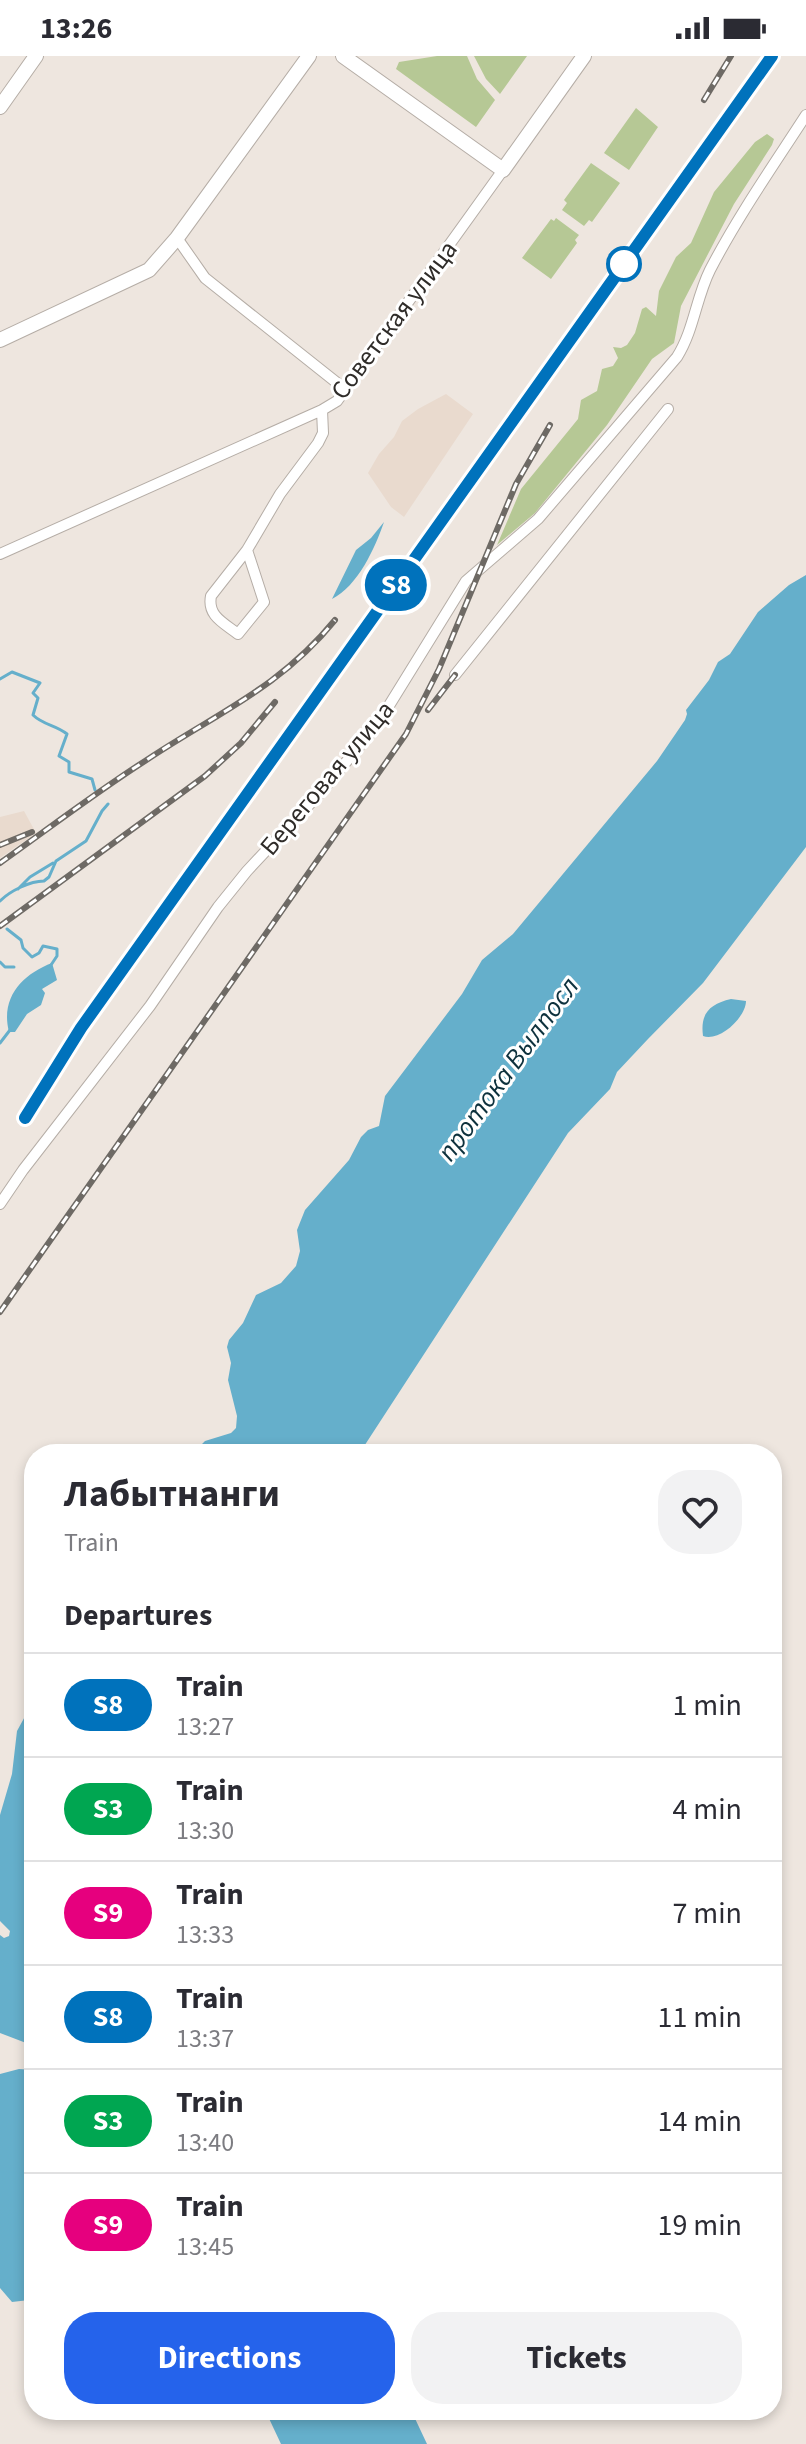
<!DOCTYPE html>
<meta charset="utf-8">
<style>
body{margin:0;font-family:"Source Sans 3",sans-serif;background:#f2f2f3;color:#2b2b33;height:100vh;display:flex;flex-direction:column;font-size:30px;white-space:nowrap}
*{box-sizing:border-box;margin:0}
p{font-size:26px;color:#7c7c81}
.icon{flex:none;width:44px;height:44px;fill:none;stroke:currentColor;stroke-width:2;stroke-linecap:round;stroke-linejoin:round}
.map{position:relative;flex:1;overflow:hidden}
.sheet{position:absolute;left:24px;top:1388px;width:758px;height:976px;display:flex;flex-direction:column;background:#fff;border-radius:32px;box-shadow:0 4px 12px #0003}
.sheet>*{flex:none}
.badge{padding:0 16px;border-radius:26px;font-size:28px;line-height:52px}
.map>.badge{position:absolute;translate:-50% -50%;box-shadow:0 0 0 4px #fff}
h2{padding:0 40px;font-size:30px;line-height:72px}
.round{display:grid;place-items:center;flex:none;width:84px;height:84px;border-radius:32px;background:#f2f2f3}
.headline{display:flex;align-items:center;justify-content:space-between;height:136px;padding:0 40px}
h1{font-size:38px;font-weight:700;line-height:60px}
.cta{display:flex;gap:16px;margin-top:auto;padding:16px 40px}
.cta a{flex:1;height:92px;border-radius:32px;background:#2563eb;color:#fff;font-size:32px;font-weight:700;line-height:92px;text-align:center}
.cta a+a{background:#f2f2f3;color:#2b2b33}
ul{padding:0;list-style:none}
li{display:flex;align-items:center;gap:24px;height:104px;padding:0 40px;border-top:2px solid #e1e1e2}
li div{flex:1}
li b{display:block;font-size:30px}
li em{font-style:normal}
li .badge{min-width:88px;font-weight:700;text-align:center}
.status{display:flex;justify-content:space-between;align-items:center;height:56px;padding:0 40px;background:#fff;direction:ltr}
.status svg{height:22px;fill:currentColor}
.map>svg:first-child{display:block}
.built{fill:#e9dace}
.green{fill:#b6c895}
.water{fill:#65afcb}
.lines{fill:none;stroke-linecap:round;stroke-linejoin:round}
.stream{stroke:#65afcb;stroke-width:3}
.street-casing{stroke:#b5ada6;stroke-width:12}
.secondary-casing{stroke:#b5ada6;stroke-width:16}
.street{stroke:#fff;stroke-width:10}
.secondary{stroke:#fff;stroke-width:14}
.rail-casing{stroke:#6e6a65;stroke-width:6}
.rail{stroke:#fff;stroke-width:3;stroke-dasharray:9;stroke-linecap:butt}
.line-casing{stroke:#fff;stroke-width:18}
.line{stroke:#0072bc;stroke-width:12}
.stop-dot{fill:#fff;stroke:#0072bc;stroke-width:4}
.labels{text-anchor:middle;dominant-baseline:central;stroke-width:6;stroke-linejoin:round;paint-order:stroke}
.street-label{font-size:26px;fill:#2f2c29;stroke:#fff}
.water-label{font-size:28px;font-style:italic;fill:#0d313d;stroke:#fff}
</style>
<div class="status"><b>13:26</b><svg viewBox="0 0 49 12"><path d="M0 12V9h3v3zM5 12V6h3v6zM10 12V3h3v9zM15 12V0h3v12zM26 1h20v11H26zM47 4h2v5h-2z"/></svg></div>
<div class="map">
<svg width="806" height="2388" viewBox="0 0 806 2388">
<rect width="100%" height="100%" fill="#eee6df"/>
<!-- built -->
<path class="built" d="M446 338 473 358 404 461 391 451 368 417 379 398 394 381 402 365 418 353Z
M24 755 36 777 0 802V761Z"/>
<!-- green -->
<path class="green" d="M437 0H467L477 23 495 44 476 71 396 13 399 6Z
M474 0H527L500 38 486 23Z
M636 52 658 71 629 114 604 97Z
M767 78 774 83 772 89 734 148 681 250 674 287 652 303 607 369 535 457 497 489 521 433 578 363 581 344 597 335 602 313 613 310 618 302 613 291 621 292 627 289 635 277 642 253 646 251 656 260 659 235 676 201 691 187 714 136 755 86Z
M591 107 620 127 592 166 589 164 584 170 562 154 567 147 564 144Z
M556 162 579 179 575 184 577 187 551 223 522 202 551 163 554 165Z"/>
<!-- water -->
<path class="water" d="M384 466C375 492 358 530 332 543L356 494 371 482Z
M806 519V791L703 927 648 983 617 1016 610 1033 568 1077 359 1398H192L205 1385 231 1377 236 1372 237 1360 228 1324 231 1307 227 1291 229 1284 243 1267 256 1239 281 1227 296 1210 300 1195 297 1174 305 1154 349 1104 361 1081 368 1074 379 1070 385 1040 462 938 482 904 513 878 657 705 685 664 687 658 686 654 709 624 718 606 730 598 758 556 789 529Z
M52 907 57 924 42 933 45 937 41 949 27 958 15 976H9C0 941 23 918 52 907Z
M731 943 746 945C746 961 720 986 703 980 700 957 710 948 731 943Z
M34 1644V1990L0 1977V1879L4 1882 9 1880 10 1875 0 1865V1759L12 1718 17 1675Z
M19 2013 34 2014V2236L29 2244 12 2246 0 2232V2018Z
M265 2354H411L427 2388H281Z"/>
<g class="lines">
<!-- stream -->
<path class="stream" d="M0 623 12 616 40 627 33 637 38 642 33 659C43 669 56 669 67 678L59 700 69 706V716L92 723 95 734
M18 833 30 821 53 807
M0 845C10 835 30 825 44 825L49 821 56 805 86 785 102 755 108 748
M7 873 21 884 23 892 32 901 39 897 43 890 57 893V900L51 909
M0 906 5 911H14
M0 987 10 974"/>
<defs>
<path id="street" d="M177 182 205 222 346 334
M247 494 264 546 238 578C224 567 207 560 211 540L247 494 280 438 318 387 323 377 322 354
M0 498 322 354 337 345 503 114
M455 619 668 353
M0 1148 23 1114 150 950 218 851 247 815 321 736 377 669 466 525 538 463 677 301C694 274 696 242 710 214 738 160 773 110 806 59"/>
<path id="secondary" d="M343 0 503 114 584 0
M0 51 36 0
M0 284 149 214 177 182 309 0"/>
</defs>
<!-- street casing -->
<use href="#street" class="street-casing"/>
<!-- secondary casing -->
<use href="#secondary" class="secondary-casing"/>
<!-- street -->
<use href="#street" class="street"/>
<!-- secondary -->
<use href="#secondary" class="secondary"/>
<defs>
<path id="rail" d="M704 44 731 0
M428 654 455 619
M0 789 32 776
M0 807C48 773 95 737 145 705 215 658 280 632 335 564
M0 870 205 720 241 687 275 646
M25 1062 81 972 772 0
M0 1256 406 678 439 613 516 428 550 369"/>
</defs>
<!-- rail casing -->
<use href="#rail" class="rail-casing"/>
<!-- rail -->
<use href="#rail" class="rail"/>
</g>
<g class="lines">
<defs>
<path id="line" d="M25 1062 81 972 772 0"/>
</defs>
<!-- line casing -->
<use href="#line" class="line-casing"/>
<!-- line -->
<use href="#line" class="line"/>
</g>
<!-- markers -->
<circle class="stop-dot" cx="624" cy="208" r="16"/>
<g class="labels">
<!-- street labels -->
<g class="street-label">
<text transform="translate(394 264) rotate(-53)">Советская улица</text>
<text transform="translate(327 722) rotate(-50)">Береговая улица</text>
</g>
<!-- water labels -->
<g class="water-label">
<text transform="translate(508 1013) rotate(-54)">протока Вылпосл</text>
</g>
</g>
</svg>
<b class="badge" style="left:396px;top:529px;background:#0072bc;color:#fff">S8</b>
<section class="sheet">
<div class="headline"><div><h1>Лабытнанги</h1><p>Train</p></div><a class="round"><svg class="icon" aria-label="heart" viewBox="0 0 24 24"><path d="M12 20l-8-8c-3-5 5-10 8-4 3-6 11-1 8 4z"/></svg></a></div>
<h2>Departures</h2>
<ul>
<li><span class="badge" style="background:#0072bc;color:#fff">S8</span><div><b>Train</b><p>13:27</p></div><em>1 min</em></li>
<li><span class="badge" style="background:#00a651;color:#fff">S3</span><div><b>Train</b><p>13:30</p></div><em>4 min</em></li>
<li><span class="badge" style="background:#e6007e;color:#fff">S9</span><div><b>Train</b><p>13:33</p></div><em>7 min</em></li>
<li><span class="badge" style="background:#0072bc;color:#fff">S8</span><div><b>Train</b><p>13:37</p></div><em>11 min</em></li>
<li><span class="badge" style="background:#00a651;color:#fff">S3</span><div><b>Train</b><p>13:40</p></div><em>14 min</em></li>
<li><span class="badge" style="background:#e6007e;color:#fff">S9</span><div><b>Train</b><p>13:45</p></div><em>19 min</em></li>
</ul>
<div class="cta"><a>Directions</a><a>Tickets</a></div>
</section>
</div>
